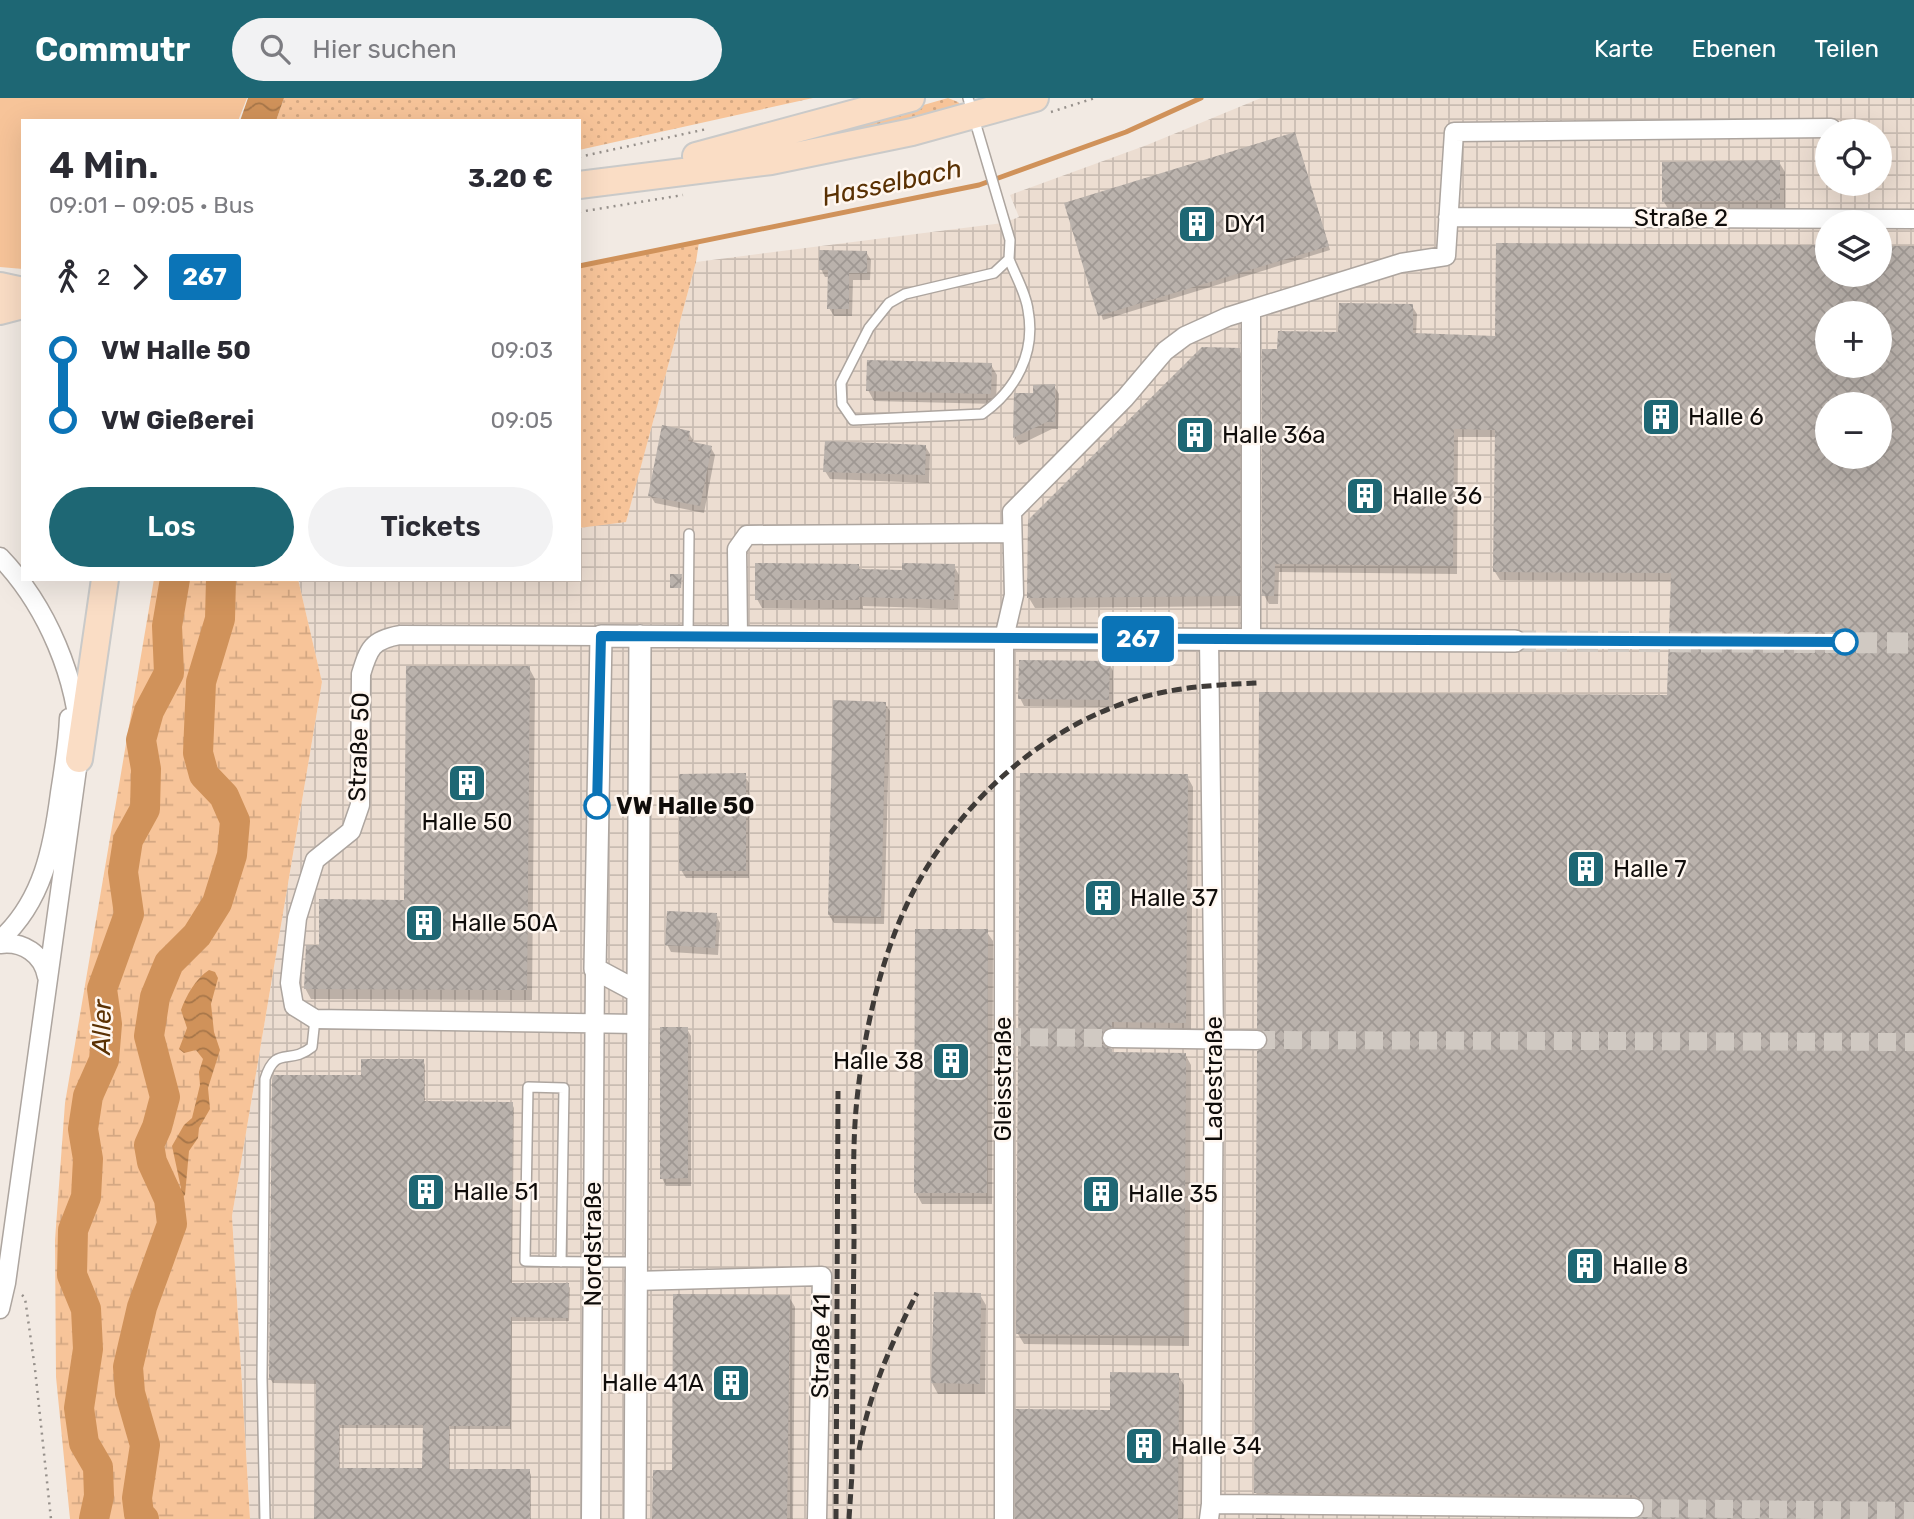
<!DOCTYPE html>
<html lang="de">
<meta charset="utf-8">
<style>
body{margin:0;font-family:Rubik,sans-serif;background:#f2f2f3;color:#2b2b33;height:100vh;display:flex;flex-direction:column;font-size:26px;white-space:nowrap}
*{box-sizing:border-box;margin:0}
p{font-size:23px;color:#7c7c81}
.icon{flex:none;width:38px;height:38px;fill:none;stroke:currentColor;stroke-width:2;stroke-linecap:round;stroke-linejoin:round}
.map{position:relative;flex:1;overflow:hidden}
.side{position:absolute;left:21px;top:21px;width:560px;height:462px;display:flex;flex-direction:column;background:#fff;border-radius:0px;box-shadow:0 7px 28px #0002}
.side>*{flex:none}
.badge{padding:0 14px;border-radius:5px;font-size:24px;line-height:46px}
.fabs{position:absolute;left:1815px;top:21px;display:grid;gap:14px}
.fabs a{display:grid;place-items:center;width:77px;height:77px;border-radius:50%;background:#fff;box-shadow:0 7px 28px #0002;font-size:35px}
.map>.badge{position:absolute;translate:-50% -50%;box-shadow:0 0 0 4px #fff}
.legs{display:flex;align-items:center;gap:10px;height:77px;padding:0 28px;font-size:23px}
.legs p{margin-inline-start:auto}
.head{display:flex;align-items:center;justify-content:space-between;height:119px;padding:0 28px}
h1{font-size:38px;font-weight:600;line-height:52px}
.cta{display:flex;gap:14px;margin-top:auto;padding:14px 28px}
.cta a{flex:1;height:80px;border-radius:42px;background:#1e6774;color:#fff;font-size:28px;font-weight:600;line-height:80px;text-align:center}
.cta a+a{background:#f2f2f3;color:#2b2b33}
ul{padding:0 28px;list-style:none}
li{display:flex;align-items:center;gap:24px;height:70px;font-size:26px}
li i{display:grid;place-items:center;width:10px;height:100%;margin:0 9px;background:currentColor}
li i::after{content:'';width:18px;height:18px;margin:-9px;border:5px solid;border-radius:50%;background:#fff}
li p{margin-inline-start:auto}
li:first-child i{background:linear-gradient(#0000 50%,currentColor 0)}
li:last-child i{background:linear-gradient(currentColor 50%,#0000 0)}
header{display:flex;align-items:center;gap:42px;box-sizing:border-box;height:98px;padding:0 35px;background:#1e6774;color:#fff}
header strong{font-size:33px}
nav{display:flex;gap:38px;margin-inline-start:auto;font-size:24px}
.search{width:490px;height:63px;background:#f2f2f3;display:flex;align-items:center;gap:18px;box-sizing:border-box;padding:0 24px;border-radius:38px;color:#7c7c81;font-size:26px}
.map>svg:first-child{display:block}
.industrial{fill:url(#industrial-grid);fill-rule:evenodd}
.grass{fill:url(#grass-dots)}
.wetland{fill:url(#wetland-marsh)}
.park{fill:#f7c499}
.water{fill:url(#water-waves)}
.shadow{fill:#0003;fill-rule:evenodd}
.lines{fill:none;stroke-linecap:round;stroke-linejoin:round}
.stream{stroke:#d0925a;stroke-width:5}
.river{stroke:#d0925a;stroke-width:30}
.building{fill:url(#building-cross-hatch);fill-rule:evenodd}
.minor-tunnel{stroke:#d0c9c2;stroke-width:18;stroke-dasharray:18 9;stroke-linecap:butt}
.tertiary-tunnel{stroke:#d0c9c2;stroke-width:21;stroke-dasharray:21 10;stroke-linecap:butt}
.service-casing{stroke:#ada59f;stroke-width:12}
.minor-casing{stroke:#ada59f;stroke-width:21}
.tertiary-casing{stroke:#ada59f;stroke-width:24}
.primary-casing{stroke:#cacac9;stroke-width:30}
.path{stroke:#96908b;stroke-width:2.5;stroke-dasharray:2 5;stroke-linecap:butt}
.service{stroke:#fff;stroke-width:9}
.minor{stroke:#fff;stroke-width:18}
.tertiary{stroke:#fff;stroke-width:21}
.primary{stroke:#faddc5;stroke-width:26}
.rail{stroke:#3f3b38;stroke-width:5;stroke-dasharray:10 5;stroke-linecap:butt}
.line-1-casing{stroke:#fff;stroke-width:16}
.line-1{stroke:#0b74b7;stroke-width:10}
.stop-1-dot{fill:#fff;stroke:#0b74b7;stroke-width:3.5}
.labels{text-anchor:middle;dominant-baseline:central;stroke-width:5;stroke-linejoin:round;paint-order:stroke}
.street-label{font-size:24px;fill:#0f0c0a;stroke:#fff7f0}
.poi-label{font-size:24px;fill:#0f0c0a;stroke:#fff7f0;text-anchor:start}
.stop-label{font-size:24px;font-weight:bold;fill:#0f0c0a;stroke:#fff7f0;text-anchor:start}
.water-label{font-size:26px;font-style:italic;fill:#5a3103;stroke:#fff7f0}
</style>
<header>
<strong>Commutr</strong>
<div class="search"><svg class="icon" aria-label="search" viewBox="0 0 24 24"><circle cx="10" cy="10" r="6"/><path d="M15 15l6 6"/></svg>Hier suchen</div>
<nav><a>Karte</a><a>Ebenen</a><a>Teilen</a></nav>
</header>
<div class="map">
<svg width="1914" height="1421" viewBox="0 0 1914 1421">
<defs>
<pattern id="industrial-grid" width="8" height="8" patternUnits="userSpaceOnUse" patternTransform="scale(1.75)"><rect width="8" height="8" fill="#ecddd1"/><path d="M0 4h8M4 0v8" fill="none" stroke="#c9bcb2"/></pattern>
<pattern id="grass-dots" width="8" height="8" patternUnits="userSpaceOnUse" patternTransform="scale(1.75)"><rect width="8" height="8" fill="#f7c499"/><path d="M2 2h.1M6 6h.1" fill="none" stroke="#d3a782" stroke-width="1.8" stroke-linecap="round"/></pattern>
<pattern id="wetland-marsh" width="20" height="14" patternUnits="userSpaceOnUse" patternTransform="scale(1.75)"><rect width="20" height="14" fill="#f7c499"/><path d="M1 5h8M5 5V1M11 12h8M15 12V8" fill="none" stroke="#d3a782"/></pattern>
<pattern id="water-waves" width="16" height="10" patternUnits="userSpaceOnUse" patternTransform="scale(1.75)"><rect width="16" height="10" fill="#d0925a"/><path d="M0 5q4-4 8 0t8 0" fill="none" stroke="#a77649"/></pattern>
<pattern id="building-cross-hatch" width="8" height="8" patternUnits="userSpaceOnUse" patternTransform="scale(1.75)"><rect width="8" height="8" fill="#bab2ac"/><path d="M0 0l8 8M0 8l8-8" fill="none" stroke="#9f9893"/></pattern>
</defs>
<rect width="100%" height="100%" fill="#f2eae3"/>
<!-- industrial -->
<path class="industrial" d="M1261 0H1914V1421H250L232 1118 322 584 298 481H579V430L626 423 696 164 1003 125 1019 119 1010 97 1147 47ZM1827 33H1880V86H1827ZM1827 124H1880V177H1827ZM1827 215H1880V268H1827ZM1827 306H1880V359H1827Z"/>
<!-- grass -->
<path class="grass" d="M284 0H813L579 52V23H276Z
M948 0 958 4 963 10 909 24 783 47Z
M699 144 696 164 626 424 579 430V168Z"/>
<!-- wetland -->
<path class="wetland" d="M154 481H298L322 584 232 1118 250 1421H70L56 1279 55 1142 65 1005Z"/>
<!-- park -->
<path class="park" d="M0 0H247L238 23H23V171L0 169Z"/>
<!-- water -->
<path class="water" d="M248 0H284L276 23H240Z
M209 872 215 874 218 880 211 906 214 934 220 952 208 990 210 1011 199 1030 198 1040 189 1053 185 1097 179 1102 169 1101 177 1097 181 1090 172 1048 184 1027 192 1020 200 987 199 974 203 961 196 952 184 955 179 951 187 930 181 912C186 898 196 880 209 872Z"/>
<!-- shadow -->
<path class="shadow" d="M1296 41 1330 152 1103 222 1066 106Z
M1779 64 1785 74V112L1670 114 1664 104Z
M1827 149V177H1880V150H1914V1421H1641L1647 1410 1640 1405 1261 1403 1256 1395 1268 950 1270 941 1264 939 1259 930 1668 599 1672 483 1500 482 1495 474 1496 339H1458L1457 476 1279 474 1278 506H1269L1264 497 1279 253 1340 236 1412 208 1417 216 1416 237 1497 240ZM1827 215H1880V268H1827ZM1827 306H1880V359H1827Z
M866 154 871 162 870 182H853L852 218H834L829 210 830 179H825L821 171Z
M1239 252 1245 262V508L1035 510 1029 500Z
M991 267 997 277 996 306 874 303 868 292Z
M1054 288 1059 296 1058 331H1052L1019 347 1015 340V297H1035Z
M688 334 693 342 692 346 711 350 715 357 704 415 655 405 650 397Z
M925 348 930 356 929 385 830 381 825 373Z
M858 468 861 472 904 474 954 468 959 477 958 511 863 508V511L762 510 757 501Z
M1109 565 1113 573V609L1024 608 1020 600Z
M529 570 535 581 532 902 311 901 305 890 321 849 405 803Z
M885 606 890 613 884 826 834 825 829 817Z
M744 677 749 685V780H686L681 772Z
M1022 677 1187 678 1193 689 1191 935 1108 944 1106 950 1112 956H1185L1191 967 1189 1248 1024 1246 1018 1236Z
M716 817 720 825 718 857 671 854 667 846Z
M986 833 993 843 992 1106H922L916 1095Z
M687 931 691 938V1088H666L662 1080Z
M423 963 425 967V1005L512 1006 514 1010 512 1186 568 1187 570 1190 569 1223H512L511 1331H450V1372L529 1373 531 1377V1421H316L317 1286 273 1285 271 1282 362 979ZM340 1330H424V1372H340Z
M980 1197 986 1207 985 1296H938L932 1285Z
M789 1199 795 1209 793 1421H654L674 1374Z
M1178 1277 1184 1287 1183 1421H1017Z
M1256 1420H1284L1285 1421H1256Z"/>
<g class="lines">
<!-- stream -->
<path class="stream" d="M579 168 979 87 1126 34 1201 0"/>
<!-- river -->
<path class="river" d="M94 1421 99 1398 98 1369 84 1345 79 1310 88 1251 86 1211 72 1177 73 1132 86 1099 88 1061 83 1031 88 998 104 962 107 926 102 891 129 816 123 774 128 742 145 711 146 671 141 642 149 613 169 575 167 528 175 481
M144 1421 139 1416 137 1400 145 1347 130 1295 128 1269 142 1209 172 1126 169 1101 152 1064 149 1047 157 1029 165 999 149 938 155 899 169 865 197 837 217 805 232 757 235 723 224 698 204 677 198 655 201 584 220 521 221 481"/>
</g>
<!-- building -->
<path class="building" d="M1295 34 1329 148 1098 218 1064 105Z
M1780 62V102L1662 104V64Z
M1496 145 1827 147V177H1880V148H1914V1421H1636L1643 1416 1645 1409 1643 1404 1634 1397 1254 1395 1257 953 1266 948 1268 941 1263 933 1257 931 1259 594 1667 597 1671 475 1493 474 1495 332 1454 331 1453 468 1275 466 1274 498H1262V251H1277L1278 233 1338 234 1339 205 1413 206V235L1495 238ZM1827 215H1880V268H1827ZM1827 306H1880V359H1827Z
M819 152 867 153V175H849V211H827L828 172H819Z
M1202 249 1240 250V498L1027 500 1028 422Z
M867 262 992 265 991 296 866 293Z
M1055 286V324H1047L1013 340 1014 295H1033V287Z
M662 327 690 333 688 343 712 348 700 408 648 398Z
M825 343 926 347 925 377 823 374Z
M755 465 859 466V471L902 472V465L955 466 954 502 859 499V502H755Z
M670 476H682L681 490H670Z
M1019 562 1110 563 1109 602 1018 601Z
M406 568H530L527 892 304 891 306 847H319V801L404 802Z
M833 602 886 604 881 819 828 817Z
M746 675V773H679V676Z
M1020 675 1188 676 1186 925 1112 924V929L1103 934 1101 941 1102 946 1112 951V954L1186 955 1184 1238 1016 1236Z
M667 813 717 815 715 850 665 847Z
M915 831H988L987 1095H914Z
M660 929H688V1080L660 1081Z
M361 961H424V1003L513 1004 511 1185H569L568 1220 511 1219 510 1328H449V1371H530V1421H314L316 1282H269L272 982 274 977H361ZM339 1327H423L422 1370H339Z
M934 1194 981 1195 980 1286 931 1285Z
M673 1196 790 1197 787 1421H652L653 1372H672Z
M1110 1274 1179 1275 1178 1421H1015V1311L1110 1312Z"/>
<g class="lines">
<!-- minor-tunnel -->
<path class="minor-tunnel" d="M1003 939 1112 940
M1257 942 1914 944
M1634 1410 1914 1413"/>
<!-- tertiary-tunnel -->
<path class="tertiary-tunnel" d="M1515 543 1914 545"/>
<defs>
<path id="service" d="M968 0 1010 142 1009 161 994 175 905 196 889 205 869 230 841 285 842 306 853 322 982 316C1016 292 1036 255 1028 212 1026 195 1015 177 1009 161
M688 538 689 436
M561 1164 564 990 528 989 525 1163C561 1164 598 1164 635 1164
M265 1421 262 1280 265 981C276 946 289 968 312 949L315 921"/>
<path id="minor" d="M1448 119 1914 121
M0 459C47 508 78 581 80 649L6 1185 0 1211
M601 538 400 537C372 542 369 550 361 576L360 707 351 733 315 762 297 820 290 885 294 908 315 921 638 926
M738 539 737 451 747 437 1012 435
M1251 541V212
M0 842C43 803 53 749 60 695 64 670 68 645 69 620
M0 846C23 843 43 856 47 879
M1112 940 1257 942
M635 1183 822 1178 817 1421
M1211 1406 1634 1410
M591 1421 595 871
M1004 1421V540L1014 497 1012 414 1125 300 1165 253 1185 238 1227 219 1401 165 1446 158 1454 34 1831 30
M1209 1421 1211 1406 1214 942 1209 541"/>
<path id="tertiary" d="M638 894 595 871 601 538 1515 543
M635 1421 640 538"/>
<path id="primary" d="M696 58 911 0
M579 87 771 63 912 34 1035 0
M0 188 23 193
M0 213 23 207
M79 661 105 481"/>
</defs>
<!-- service casing -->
<use href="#service" class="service-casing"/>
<!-- minor casing -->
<use href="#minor" class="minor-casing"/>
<!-- tertiary casing -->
<use href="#tertiary" class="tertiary-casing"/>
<!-- primary casing -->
<use href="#primary" class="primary-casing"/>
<!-- path -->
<path class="path" d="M1051 14 1095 0
M579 59 707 31
M579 114 683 97
M22 1197 25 1200 35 1271 51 1421"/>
<!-- service -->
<use href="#service" class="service"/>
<!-- minor -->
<use href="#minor" class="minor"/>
<!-- tertiary -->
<use href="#tertiary" class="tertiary"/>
<!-- primary -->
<use href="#primary" class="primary"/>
<!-- rail -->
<path class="rail" d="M859 1352C869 1296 891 1245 917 1195
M836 1421 838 993
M849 1421 852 1376C853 1299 853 1221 854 1144 854 1096 852 1048 857 1001 864 935 880 862 909 802 951 716 1027 642 1116 608 1161 590 1209 587 1257 585"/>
</g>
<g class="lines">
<defs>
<path id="line-1" d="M597 708 601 538 1845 544"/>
</defs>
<!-- line-1 casing -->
<use href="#line-1" class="line-1-casing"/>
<!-- line-1 -->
<use href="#line-1" class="line-1"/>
</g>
<!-- icons -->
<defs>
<symbol id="building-square" viewBox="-11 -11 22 22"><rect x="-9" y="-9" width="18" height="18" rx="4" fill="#1e6774" stroke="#fff7f0"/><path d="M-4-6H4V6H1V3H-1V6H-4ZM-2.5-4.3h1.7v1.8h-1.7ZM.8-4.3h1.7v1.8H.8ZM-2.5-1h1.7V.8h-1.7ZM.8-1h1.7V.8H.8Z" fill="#fff"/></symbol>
</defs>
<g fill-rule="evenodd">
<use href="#building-square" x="1175" y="104" width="44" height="44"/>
<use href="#building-square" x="1639" y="297" width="44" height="44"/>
<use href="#building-square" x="1173" y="315" width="44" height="44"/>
<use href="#building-square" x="1343" y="376" width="44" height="44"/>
<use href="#building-square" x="445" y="663" width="44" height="44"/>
<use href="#building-square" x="1564" y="749" width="44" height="44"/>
<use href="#building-square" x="1081" y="778" width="44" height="44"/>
<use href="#building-square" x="402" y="803" width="44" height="44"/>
<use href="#building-square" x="929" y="941" width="44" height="44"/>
<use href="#building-square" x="404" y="1072" width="44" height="44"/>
<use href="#building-square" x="1079" y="1074" width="44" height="44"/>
<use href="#building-square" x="1563" y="1146" width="44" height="44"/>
<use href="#building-square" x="709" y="1263" width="44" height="44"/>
<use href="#building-square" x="1122" y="1326" width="44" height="44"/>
</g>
<!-- markers -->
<g class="stop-1-dot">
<circle cx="1845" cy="544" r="12"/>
<circle cx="597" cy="708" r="12"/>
</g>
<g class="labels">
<!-- street labels -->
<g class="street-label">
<text x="1681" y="120">Straße 2</text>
<text transform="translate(359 649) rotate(-88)">Straße 50</text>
<text transform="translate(1003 981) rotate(-90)">Gleisstraße</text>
<text transform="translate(1214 981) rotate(-90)">Ladestraße</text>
<text transform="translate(593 1146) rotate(-90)">Nordstraße</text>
<text transform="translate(821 1248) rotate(-89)">Straße 41</text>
</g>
<!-- poi labels -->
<g class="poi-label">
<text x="1224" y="126">DY1</text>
<text x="1688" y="319">Halle 6</text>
<text x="1222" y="337">Halle 36a</text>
<text x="1392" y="398">Halle 36</text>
<text x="467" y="724" text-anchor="middle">Halle 50</text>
<text x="1613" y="771">Halle 7</text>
<text x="1130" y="800">Halle 37</text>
<text x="451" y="825">Halle 50A</text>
<text x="924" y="963" text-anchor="end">Halle 38</text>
<text x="453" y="1094">Halle 51</text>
<text x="1128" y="1096">Halle 35</text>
<text x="1612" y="1168">Halle 8</text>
<text x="704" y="1285" text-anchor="end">Halle 41A</text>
<text x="1171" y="1348">Halle 34</text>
</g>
<!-- stop labels -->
<g class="stop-label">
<text x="616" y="708">VW Halle 50</text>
</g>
<!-- water labels -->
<g class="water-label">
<text transform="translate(892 85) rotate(-12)">Hasselbach</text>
<text transform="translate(102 929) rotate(-89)">Aller</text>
</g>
</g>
</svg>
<div class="fabs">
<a><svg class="icon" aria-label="locate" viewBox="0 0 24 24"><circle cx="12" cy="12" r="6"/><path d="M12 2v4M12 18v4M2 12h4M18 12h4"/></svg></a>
<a><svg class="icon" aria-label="layers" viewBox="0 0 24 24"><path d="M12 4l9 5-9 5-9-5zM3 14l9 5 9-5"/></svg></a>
<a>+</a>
<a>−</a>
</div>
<b class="badge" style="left:1138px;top:541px;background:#0b74b7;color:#fff">267</b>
<section class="side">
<div class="head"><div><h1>4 Min.</h1><p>09:01 – 09:05 · Bus</p></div><b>3.20 €</b></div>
<div class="legs"><svg class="icon" aria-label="walk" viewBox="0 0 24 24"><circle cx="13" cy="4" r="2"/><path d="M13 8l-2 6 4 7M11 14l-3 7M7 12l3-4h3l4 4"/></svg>2<svg class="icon" aria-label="forward" viewBox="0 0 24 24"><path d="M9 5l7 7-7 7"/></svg><b class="badge" style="background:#0b74b7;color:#fff">267</b></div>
<ul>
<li><i style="color:#0b74b7"></i><b>VW Halle 50</b><p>09:03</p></li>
<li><i style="color:#0b74b7"></i><b>VW Gießerei</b><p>09:05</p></li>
</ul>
<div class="cta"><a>Los</a><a>Tickets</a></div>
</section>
</div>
